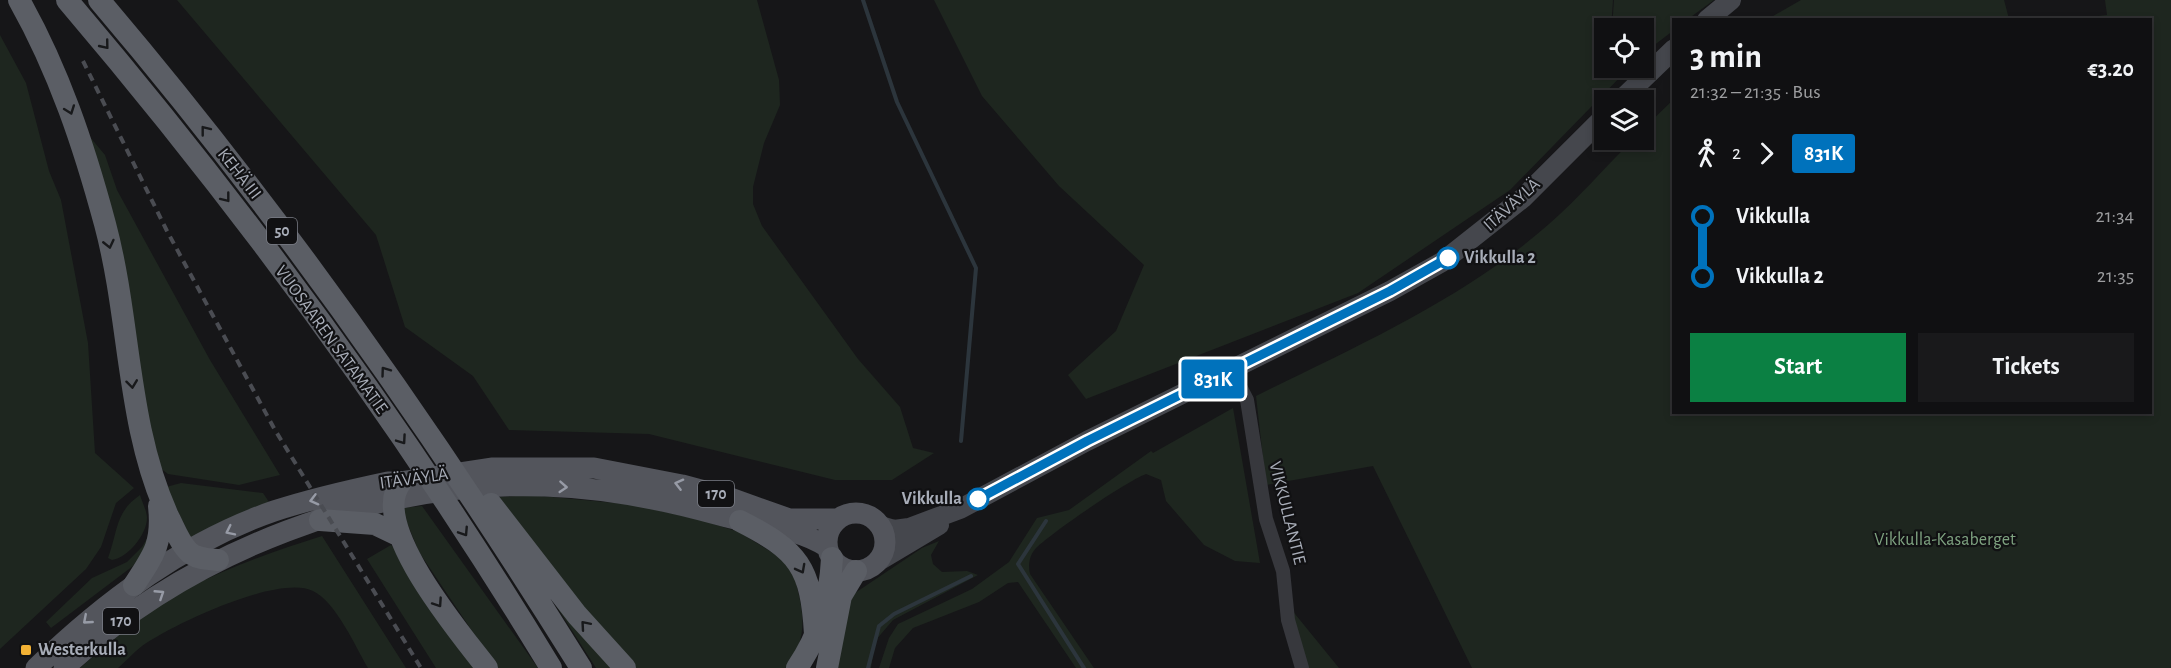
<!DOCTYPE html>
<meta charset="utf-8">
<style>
body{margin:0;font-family:"Alegreya Sans",sans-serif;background:#19191b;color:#f1f3f6;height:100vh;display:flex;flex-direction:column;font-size:22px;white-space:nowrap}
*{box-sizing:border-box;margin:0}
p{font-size:20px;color:#9c9d9f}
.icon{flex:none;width:33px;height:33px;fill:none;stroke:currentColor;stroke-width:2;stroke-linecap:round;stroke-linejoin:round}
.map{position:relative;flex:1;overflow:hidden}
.panel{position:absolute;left:1672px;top:18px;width:480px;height:396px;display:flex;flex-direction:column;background:#101012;border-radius:0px;box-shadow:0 3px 9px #0003,0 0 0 2px #303032}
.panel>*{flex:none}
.badge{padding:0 12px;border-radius:4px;font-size:21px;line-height:39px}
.controls{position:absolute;left:1594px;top:18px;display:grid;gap:12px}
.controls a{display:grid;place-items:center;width:60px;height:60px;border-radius:0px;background:#101012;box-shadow:0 3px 9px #0003,0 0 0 2px #303032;font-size:30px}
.map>.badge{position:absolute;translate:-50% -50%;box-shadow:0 0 0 3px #fff}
.legs{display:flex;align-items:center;gap:9px;height:66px;padding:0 18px;font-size:20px}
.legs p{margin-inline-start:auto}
.overview{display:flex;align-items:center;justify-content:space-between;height:102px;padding:0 18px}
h1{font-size:33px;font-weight:700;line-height:45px}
.cta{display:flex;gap:12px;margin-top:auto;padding:12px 18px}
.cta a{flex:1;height:69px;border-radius:0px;background:#0b8043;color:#fff;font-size:24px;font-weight:700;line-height:69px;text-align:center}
.cta a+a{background:#19191b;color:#f1f3f6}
ul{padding:0 18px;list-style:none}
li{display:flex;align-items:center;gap:21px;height:60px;font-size:22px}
li i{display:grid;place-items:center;width:9px;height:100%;margin:0 8px;background:currentColor}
li i::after{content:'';width:15px;height:15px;margin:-8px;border:4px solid;border-radius:50%;background:#101012}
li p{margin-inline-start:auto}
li:first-child i{background:linear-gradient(#0000 50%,currentColor 0)}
li:last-child i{background:linear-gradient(currentColor 50%,#0000 0)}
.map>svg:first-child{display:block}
.green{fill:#1e261f}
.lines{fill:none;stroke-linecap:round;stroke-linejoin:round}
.stream{stroke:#2c353c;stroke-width:4}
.minor{stroke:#37383d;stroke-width:14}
.secondary{stroke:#45474d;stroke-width:20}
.primary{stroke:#53555c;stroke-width:21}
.trunk{stroke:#5b5e65;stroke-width:22}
.rail{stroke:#4a4c52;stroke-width:4;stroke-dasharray:8 6;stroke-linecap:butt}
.oneway{stroke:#18191b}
.oneway2{stroke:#979ba6}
.line-1-casing{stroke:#fff;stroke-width:14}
.line-1{stroke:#0072bc;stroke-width:9}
.stop-1-dot{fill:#fff;stroke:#0072bc;stroke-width:3}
.poi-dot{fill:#f2b134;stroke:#111113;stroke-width:2}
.labels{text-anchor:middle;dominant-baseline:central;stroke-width:4.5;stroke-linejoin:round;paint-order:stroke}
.shield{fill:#111113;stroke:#7b7e86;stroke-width:1.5}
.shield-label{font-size:16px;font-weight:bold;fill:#a8adb8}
.street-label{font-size:18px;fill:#a8adb8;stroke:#111113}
.stop-label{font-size:18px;font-weight:bold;fill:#a8adb8;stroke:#111113;text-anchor:start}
.park-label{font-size:18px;fill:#7fa381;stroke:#111113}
.poi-label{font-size:18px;font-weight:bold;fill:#a8adb8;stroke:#111113;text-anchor:start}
</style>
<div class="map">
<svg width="2171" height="668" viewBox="0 0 2171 668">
<rect width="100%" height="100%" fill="#161618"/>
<!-- green -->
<path class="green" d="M177 0H757L779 80 780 105 764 143 753 187V204L762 226 858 359 900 407 913 448 934 453 892 480H835L649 434 509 430 473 376 405 327 376 235Z
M934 0H1613L1611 28H1605V68H1629L1510 190 1358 293 1086 399 1068 375 1116 331 1144 265 1059 186 982 96Z
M1614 0H1714L1688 19 1674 20V30L1644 53V28H1612Z
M1801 0H2004L2009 19H1768Z
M2105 0H2171V668H1472L1373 466 1266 485 1256 396C1357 346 1464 299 1549 224 1579 198 1605 167 1633 140H1644V128L1674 99V412H2151V20L2072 19 2107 15Z
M0 35 26 83 49 171 61 200 88 343 95 453 134 488 116 503 101 547 86 569 0 649Z
M85 131 105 155 117 190 210 360 280 475 239 485 168 474 159 467Z
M1233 408 1260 563 1235 561 1204 545 1166 501 1161 480 1146 474C1125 482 1053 532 1036 548 1029 556 1028 565 1030 574L1094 668H1076L1018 582 1008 583 979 602 913 628 895 648 889 668H879L889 638 898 624 972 589 1009 562 1037 518 1069 510 1151 451 1153 453Z
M181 483 263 493 271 505 192 541 166 487Z
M140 495C142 502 147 511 147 518 147 534 128 558 112 560L108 558C118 531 115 512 140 495Z
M531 495 636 505 704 521 739 532 791 564C801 603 813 633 786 668H635L608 640 499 497Z
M422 506 538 668H497L419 552 401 508Z
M154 526 142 555 133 566 51 628 46 622 92 578 127 562 142 547Z
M322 536 406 668H368C355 646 336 602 313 591 278 574 172 625 142 646 134 652 126 661 118 668H80C112 640 151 607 188 588 230 567 277 550 322 536Z
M939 541 931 555 933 564 942 572 967 571 978 575 893 620 875 641 871 668H835L848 604 855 593 922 548Z
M391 545 396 550 476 668H436L367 559Z
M553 601 614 668H596Z
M1291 609 1339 668H1307Z"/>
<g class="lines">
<!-- stream -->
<path class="stream" d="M863 0 897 102 976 268 961 441
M1046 521 1018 564 1084 668
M868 668 879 626 894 614 971 576"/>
<!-- minor -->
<path class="minor" d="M1231 369 1247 400 1266 519 1283 571 1288 620 1302 668"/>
<!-- secondary -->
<path class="secondary" d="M1707 20 1731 0
M1621 100 1674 49
M881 526 894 530 909 528 960 509 1087 441 1390 291 1442 262 1523 198 1605 116
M877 562 939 525"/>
<!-- primary -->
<path class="primary" d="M827 542a29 29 0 1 1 58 0a29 29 0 1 1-58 0Z
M36 668C103 603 184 542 274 511 311 499 350 490 388 482H401L493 468H594L682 485 730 498 789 519H837
M64 668C189 551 374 480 545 486 605 488 662 499 719 515 754 525 796 527 827 547"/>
<!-- trunk -->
<path class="trunk" d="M19 0C59 71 84 146 105 224 131 321 126 424 168 516 174 527 179 542 188 551 195 559 208 559 218 560
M67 0C245 209 409 434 551 668
M99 0C277 209 436 435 581 668
M401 482C367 524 461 634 487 668
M491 504 577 615 625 668
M320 520 375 524 398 535
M740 521C799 551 811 567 815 634
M134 585C154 555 163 543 159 506
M797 668C820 634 830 599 832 558
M827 668 841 596 856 571"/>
<!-- rail -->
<path class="rail" d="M83 61 167 231 275 430 421 668"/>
</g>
<!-- one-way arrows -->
<defs><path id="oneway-chevron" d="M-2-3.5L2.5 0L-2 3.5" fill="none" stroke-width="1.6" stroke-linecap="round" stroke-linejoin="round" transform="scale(1.5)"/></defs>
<g class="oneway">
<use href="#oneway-chevron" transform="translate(105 45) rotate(51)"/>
<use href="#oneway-chevron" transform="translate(70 110) rotate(70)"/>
<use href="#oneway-chevron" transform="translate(205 130) rotate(-128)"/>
<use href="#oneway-chevron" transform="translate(226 198) rotate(52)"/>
<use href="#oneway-chevron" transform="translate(109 244) rotate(77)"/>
<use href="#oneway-chevron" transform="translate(385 371) rotate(-126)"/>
<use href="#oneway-chevron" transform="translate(132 384) rotate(83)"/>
<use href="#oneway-chevron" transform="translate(402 440) rotate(55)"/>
<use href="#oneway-chevron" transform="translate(464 532) rotate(57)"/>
<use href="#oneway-chevron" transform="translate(801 569) rotate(62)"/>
<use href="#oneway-chevron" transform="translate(438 603) rotate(56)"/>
<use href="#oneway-chevron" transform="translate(585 625) rotate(-131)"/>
</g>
<g class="oneway2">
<use href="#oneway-chevron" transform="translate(679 484) rotate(-166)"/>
<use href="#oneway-chevron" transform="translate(563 487) rotate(4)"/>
<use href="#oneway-chevron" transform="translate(314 500) rotate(165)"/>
<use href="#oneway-chevron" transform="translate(230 531) rotate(154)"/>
<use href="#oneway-chevron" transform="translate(160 594) rotate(-33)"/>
<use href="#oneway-chevron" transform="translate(87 620) rotate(139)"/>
</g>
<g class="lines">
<defs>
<path id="line-1" d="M978 499 1087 441 1390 291 1448 258"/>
</defs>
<!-- line-1 casing -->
<use href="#line-1" class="line-1-casing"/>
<!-- line-1 -->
<use href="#line-1" class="line-1"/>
</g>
<!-- markers -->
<g class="stop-1-dot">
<circle cx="1448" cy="258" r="10"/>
<circle cx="978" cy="499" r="10"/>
</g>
<rect class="poi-dot" x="20" y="644" width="12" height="12" rx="3"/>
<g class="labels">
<!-- shield labels -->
<g class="shield">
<rect x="267" y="218" width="30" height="26" rx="4.5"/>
<rect x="698" y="481" width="36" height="26" rx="4.5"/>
<rect x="103" y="608" width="36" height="26" rx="4.5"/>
</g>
<g class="shield-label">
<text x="282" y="231">50</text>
<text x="716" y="494">170</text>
<text x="121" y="621">170</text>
</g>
<!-- street labels -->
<g class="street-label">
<text transform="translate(239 174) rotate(52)">KEHÄ III</text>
<text transform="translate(1512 205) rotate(-42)">ITÄVÄYLÄ</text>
<text transform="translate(331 340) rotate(54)">VUOSAAREN SATAMATIE</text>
<text transform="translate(414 479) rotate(-8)">ITÄVÄYLÄ</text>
<text transform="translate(1287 513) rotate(76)">VIKKULLANTIE</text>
</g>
<!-- stop labels -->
<g class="stop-label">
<text x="1464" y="258">Vikkulla 2</text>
<text x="962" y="499" text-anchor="end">Vikkulla</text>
</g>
<!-- park labels -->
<g class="park-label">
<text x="1945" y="540">Vikkulla-Kasaberget</text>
</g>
<!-- poi labels -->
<g class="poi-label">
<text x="38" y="650">Westerkulla</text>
</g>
</g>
</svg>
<div class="controls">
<a><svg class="icon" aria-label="locate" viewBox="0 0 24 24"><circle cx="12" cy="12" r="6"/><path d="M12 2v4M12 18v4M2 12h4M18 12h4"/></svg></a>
<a><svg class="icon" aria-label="layers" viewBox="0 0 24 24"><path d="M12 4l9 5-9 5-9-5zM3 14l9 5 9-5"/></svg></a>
</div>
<b class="badge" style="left:1213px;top:379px;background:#0072bc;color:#fff">831K</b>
<section class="panel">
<div class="overview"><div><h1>3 min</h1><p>21:32 – 21:35 · Bus</p></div><b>€3.20</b></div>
<div class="legs"><svg class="icon" aria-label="walk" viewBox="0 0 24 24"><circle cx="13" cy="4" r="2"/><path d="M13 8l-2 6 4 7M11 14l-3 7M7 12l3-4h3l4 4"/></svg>2<svg class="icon" aria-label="forward" viewBox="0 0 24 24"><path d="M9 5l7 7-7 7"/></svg><b class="badge" style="background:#0072bc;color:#fff">831K</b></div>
<ul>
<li><i style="color:#0072bc"></i><b>Vikkulla</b><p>21:34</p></li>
<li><i style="color:#0072bc"></i><b>Vikkulla 2</b><p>21:35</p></li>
</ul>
<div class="cta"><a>Start</a><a>Tickets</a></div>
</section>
</div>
